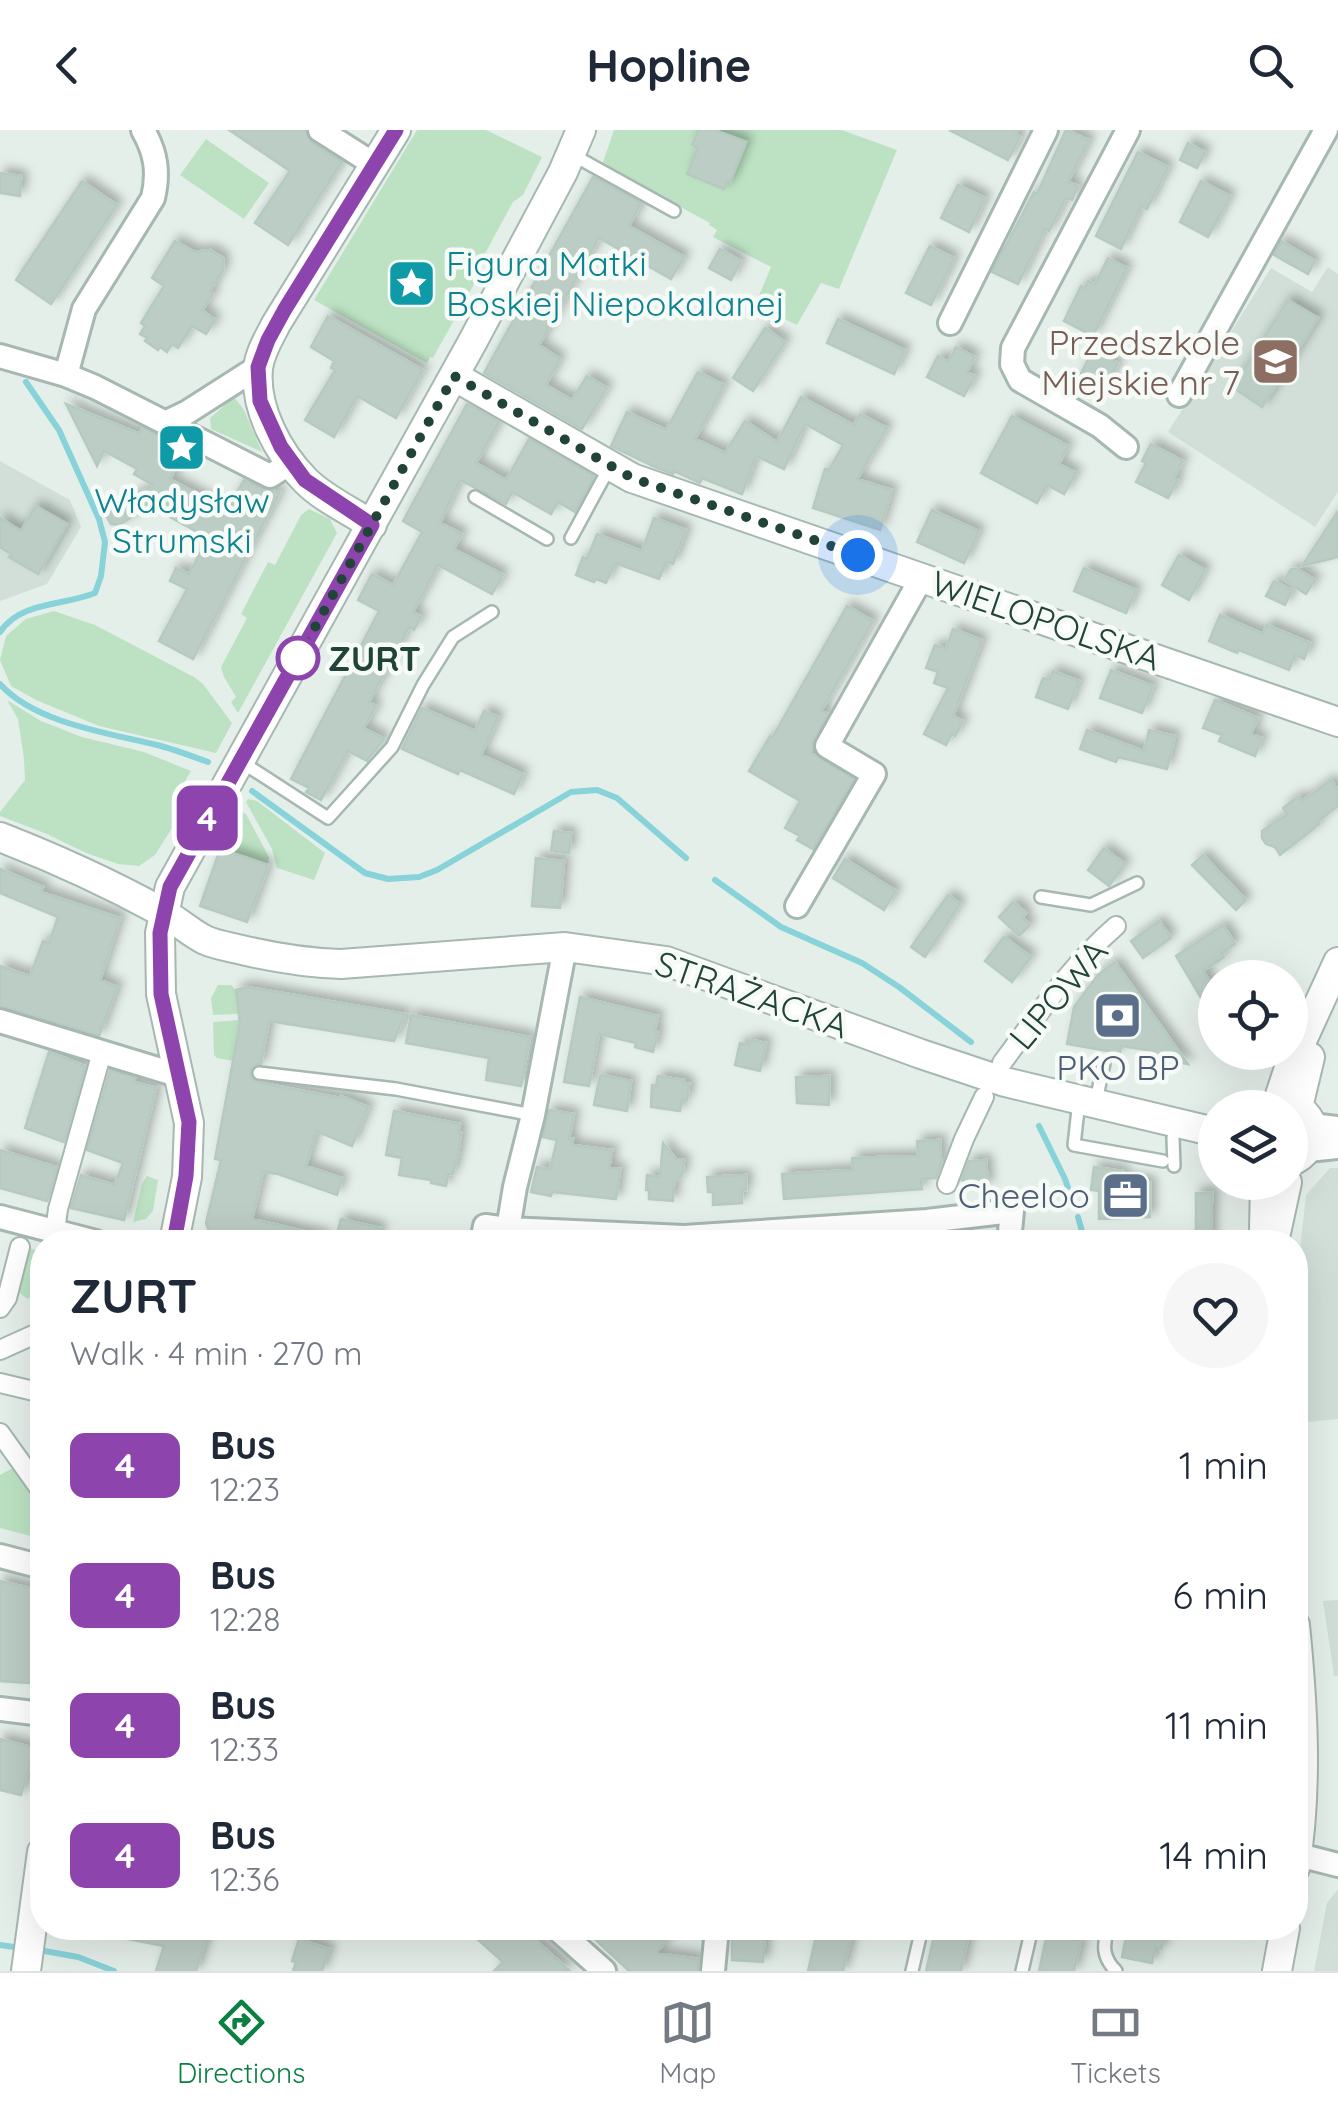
<!DOCTYPE html>
<meta charset="utf-8">
<style>
body{margin:0;font-family:Quicksand,sans-serif;background:#f6f6f7;color:#1f2937;height:100vh;display:flex;flex-direction:column;font-size:38px;white-space:nowrap}
*{box-sizing:border-box;margin:0}
p{font-size:32px;color:#747a83}
.icon{flex:none;width:55px;height:55px;fill:none;stroke:currentColor;stroke-width:2;stroke-linecap:round;stroke-linejoin:round}
.map{position:relative;flex:1;overflow:hidden}
.sheet{position:absolute;left:30px;top:1100px;width:1278px;height:710px;display:flex;flex-direction:column;background:#fff;border-radius:40px;box-shadow:0 10px 40px #0002}
.sheet>*{flex:none}
.badge{padding:0 20px;border-radius:15px;font-size:35px;line-height:65px}
.buttons{position:absolute;left:1198px;top:830px;display:grid;gap:20px}
.buttons a{display:grid;place-items:center;width:110px;height:110px;border-radius:50%;background:#fff;box-shadow:0 10px 40px #0002;font-size:50px}
.you{position:absolute;width:50px;height:50px;margin:-25px;border:8px solid #fff;border-radius:50%;background:#1a73e8;box-shadow:0 0 0 15px #1a73e833}
.map>.badge{position:absolute;translate:-50% -50%;box-shadow:0 0 0 5px #fff}
.round{display:grid;place-items:center;flex:none;width:105px;height:105px;border-radius:52px;background:#f6f6f7}
.head{display:flex;align-items:center;justify-content:space-between;height:170px;padding:0 40px}
h1{font-size:48px;font-weight:700;line-height:75px}
ul{padding:0;list-style:none}
li{display:flex;align-items:center;gap:30px;height:130px;padding:0 40px}
li div{flex:1}
li b{display:block;font-size:38px}
li em{font-style:normal}
li .badge{min-width:110px;font-weight:700;text-align:center}
header{display:flex;justify-content:space-between;align-items:center;height:130px;padding:0 40px;background:#fff;font-size:45px;font-weight:700}
.menu{display:flex;justify-content:space-around;align-items:center;height:140px;border-top:2px solid #e0e1e3;background:#fff;font-size:28px;color:#747a83}
.menu a{display:grid;justify-items:center;gap:5px}
.menu .selected{color:#0b8043}
.map>svg:first-child{display:block}
.built{fill:#d2dfd9}
.green{fill:#bce2c3}
.lines{fill:none;stroke-linecap:round;stroke-linejoin:round}
.stream{stroke:#88d2d9;stroke-width:6}
.building{fill:#bccdc5;stroke:#b6cac0;stroke-width:2.5;filter:url(#shadow)}
.service-casing{stroke:#a6b8b1;stroke-width:16}
.pedestrian-casing{stroke:#a6b8b1;stroke-width:22}
.minor-casing{stroke:#a6b8b1;stroke-width:28}
.tertiary-casing{stroke:#a6b8b1;stroke-width:32}
.service{stroke:#fff;stroke-width:11}
.pedestrian{stroke:#fff;stroke-width:18}
.minor{stroke:#fff;stroke-width:22}
.tertiary{stroke:#fff;stroke-width:28}
.line-casing{stroke:#fff;stroke-width:22}
.line{stroke:#8e44ad;stroke-width:15}
.walk{stroke:#214338;stroke-width:10;stroke-dasharray:0 18}
.stop-dot{fill:#fff;stroke:#8e44ad;stroke-width:5}
.labels{text-anchor:middle;dominant-baseline:central;stroke-width:9;stroke-linejoin:round;paint-order:stroke}
.culture-label{font-size:35px;fill:#0d838f;stroke:#f6fbf8;text-anchor:start}
.education-label{font-size:35px;fill:#785e54;stroke:#f6fbf8;text-anchor:end}
.street-label{font-size:35px;fill:#214338;stroke:#f6fbf8}
.stop-label{font-size:35px;font-weight:bold;fill:#214338;stroke:#f6fbf8;text-anchor:start}
.service-label{font-size:35px;fill:#4e5e75;stroke:#f6fbf8}
</style>
<header><svg class="icon" aria-label="back" viewBox="0 0 24 24"><path d="M15 5l-7 7 7 7"/></svg>Hopline<svg class="icon" aria-label="search" viewBox="0 0 24 24"><circle cx="10" cy="10" r="6"/><path d="M15 15l6 6"/></svg></header>
<div class="map">
<svg width="1338" height="1841" viewBox="0 0 1338 1841">
<defs>
<filter id="shadow"><feDropShadow dx="5.5" dy="-5.5" stdDeviation="5" flood-color="#0004"/></filter>
</defs>
<rect width="100%" height="100%" fill="#e5efea"/>
<!-- built -->
<path class="built" d="M1328 137 1338 144V362L1315 397 1168 302 1271 138 1312 162Z
M0 331 70 370 81 397 47 454 0 471Z
M1330 1038H1338V1289L1298 1293 1296 1156 1306 1065Z
M1338 1470V1546H1334L1323 1471Z
M1338 1759V1841H1314L1327 1773Z"/>
<!-- green -->
<path class="green" d="M417 0H486L542 27 523 65 513 72 481 131 478 147 433 228 430 227 427 233 314 170Z
M614 0H842L897 20 839 159 821 153 797 195 755 175 771 137 713 107 717 100 709 95 710 93 602 35Z
M206 9 269 53 244 89 180 45Z
M234 267 244 280 262 322 211 299 210 288Z
M309 379 330 389 337 403 238 583 231 572 236 567 224 547 221 537 247 488 241 484 268 432 275 435 301 385Z
M54 481 95 495 194 547 203 554 232 593 216 623 99 596 36 570 11 556 0 530 6 506 26 489Z
M7 570 41 591 82 607 144 622 191 641 181 658 193 665 155 725 139 736 118 734 86 723 47 704 0 686V682L25 650 24 629 18 589Z
M248 669 257 671 325 723 314 750 277 738 272 719 246 672Z
M239 681 246 684 269 727 268 735 220 719Z
M218 855H231L236 860 239 884 213 885 211 868Z
M240 890 233 931 217 928 214 925 213 892Z
M147 1046 158 1050 153 1081 146 1089 133 1092 142 1054Z
M28 1118 42 1122V1166L35 1163 28 1169 15 1160Z
M18 1335 42 1370V1409L0 1398V1345Z"/>
<g class="lines">
<!-- stream -->
<path class="stream" d="M0 502C21 471 63 476 95 463L101 446 105 412 99 389 59 300 26 252
M0 554C35 593 108 603 157 615 174 619 191 626 208 632
M252 661 365 743 388 749 419 747 437 740 571 662 597 660 617 668 686 728
M715 750 781 797 862 833 899 857 971 912
M1039 996 1065 1049 1073 1072
M1078 1087 1085 1112
M0 1815 21 1818
M39 1820 78 1827 114 1841"/>
</g>
<!-- building -->
<path class="building" d="M229 0H305L311 12 342 32 288 115 255 93 290 41Z
M699 0H714L746 12 730 52 727 51 724 59 687 44 698 18 692 15Z
M949 0H1018L1016 5 1020 7 1008 30Z
M1066 0 1089 10 1068 52 1078 56 1072 70 1066 68 1049 101 1045 99 1018 154 992 142 1034 62 1037 64Z
M1188 13 1205 22 1197 38 1180 30Z
M1138 22 1168 37 1147 79 1141 76 1121 119 1096 106Z
M0 43 21 46 20 66 0 63Z
M593 47 641 73 629 96 684 127 671 149 599 108 539 215 560 229 546 255 572 270 587 246 607 258 582 299 484 243Z
M82 51 117 75 51 174 16 150Z
M1201 51 1230 66 1208 107 1180 92Z
M958 55 985 68 969 102 941 88Z
M175 111 195 122 210 120 223 128V140L210 161 213 164 202 180 215 190 206 204 192 196 178 218 172 214 167 222 160 217 158 220 145 211 147 208 140 204 145 196 141 193 164 156 152 148Z
M1281 111 1315 131 1308 144 1274 125Z
M930 116 954 128 931 175 906 163Z
M720 119 741 131 731 150 709 138Z
M1108 128 1127 138 1093 206 1064 191 1081 156 1085 158 1088 151 1095 154Z
M1288 170 1318 188 1262 277 1232 257Z
M328 186 423 240 396 288 357 266 334 307 305 290 335 240 331 238 334 231 311 217Z
M838 189 905 220 894 244 827 213Z
M765 198 785 212 753 261 733 248Z
M956 217 975 227 967 242 975 246 964 266 927 247 938 226 948 232Z
M1093 220 1118 233 1101 264 1077 251Z
M698 242 724 255 695 309 725 323 745 291 777 312 801 267 854 295 860 284 887 298 857 349 892 360 880 400 813 378 825 339 829 340 843 315 805 294 784 339 756 326 742 364 702 348 700 353 674 341 673 344 655 337 611 316 627 282 666 300Z
M66 274 140 304 143 298 185 320 170 349 227 380 244 350 263 359 280 362 193 529 159 511 187 459 170 451 176 438 189 444 208 408 150 376 119 395 111 394 105 384 153 355 134 344 137 339 104 321 97 336Z
M467 274 499 292 476 333 506 350 529 309 594 346 575 382 558 372 551 384 512 362 506 374 460 350 440 393 462 404 454 419 503 445 492 464 438 435 413 482 421 487 414 500 409 497 369 572 376 576 364 598 384 609 367 631 348 621 321 670 306 662 309 658 291 649 379 481 358 470 372 444 393 455 422 402 403 391Z
M1012 286 1068 316 1059 334 1076 343 1064 364 1047 355 1037 373 981 343Z
M1151 314 1183 331 1174 348 1178 350 1168 368 1136 352 1146 333 1142 331Z
M36 376 67 394 38 444 9 427 11 424 0 417V388L21 401Z
M932 380 979 401 964 433 917 412Z
M1338 381V427L1302 436Z
M654 388 686 400 673 434 666 432 659 449 615 433 606 453 596 449 594 452 576 445 583 427 587 429 597 404 642 421Z
M1179 425 1205 440 1189 470 1162 455Z
M1084 438 1136 460 1126 483 1074 461Z
M1291 439H1297L1315 450 1306 464 1284 450Z
M1274 451 1292 460 1285 475 1266 466Z
M847 476 873 491 821 581 828 584 814 609 811 623 854 649 813 719 797 710 800 706 785 698 800 671 749 641 770 606 772 608Z
M1220 485 1263 504 1267 495 1310 513 1304 529 1295 525 1289 540 1239 520 1237 523 1209 511Z
M953 499 982 510 953 586 963 591 955 606 952 604 946 615 924 604 948 558 934 553 938 542 926 538 935 515 946 519Z
M1111 540 1153 556 1142 583 1100 568Z
M1053 541 1079 551 1068 579 1036 567 1043 548 1049 550Z
M1215 570 1258 588 1251 604 1262 608 1255 626 1219 611 1222 605 1203 598Z
M422 578 475 601 484 581 498 587 481 625 523 644 514 664 460 640 458 644 402 619Z
M1087 600 1144 621 1149 600 1175 606 1167 639 1118 627 1116 632 1080 619Z
M1331 650 1338 660V676L1317 692 1319 694 1312 700 1280 725 1275 717 1266 714 1262 708V701L1287 684 1283 678 1299 666 1302 671Z
M554 701 571 703 569 723 551 721Z
M1104 718 1125 734 1109 756 1088 740Z
M220 719 268 735 247 792 200 776Z
M1203 725 1246 770 1236 780 1192 735Z
M536 728 564 731 560 778 532 776Z
M845 729 896 761 884 780 833 748Z
M0 739 43 757 41 762 120 788 100 850 117 857 99 906 0 876V836L30 846 43 811 49 813 58 787 0 763Z
M948 765 960 774 925 827 911 817Z
M1013 772 1026 783 1022 787 1030 795 1019 806 999 787Z
M1159 791 1171 808 1143 828 1131 811Z
M1223 795 1235 814 1222 823 1224 827 1203 841 1215 860V866L1204 873 1176 826Z
M1004 807 1031 827 1012 852 985 831Z
M1115 832 1188 934 1152 928 1153 921 1121 916 1120 923 1067 914 1074 877 1098 845Z
M247 857 405 884 394 911 269 891 261 934 254 935 250 941 251 948 257 952 340 968 341 966 368 977 352 1016 316 1001 306 1036 342 1048 337 1065 278 1044 263 1042 252 1089 325 1106 324 1112H234L211 1107 206 1093 221 1030 215 1029 240 893 236 860Z
M580 867 658 886 655 901 658 902 653 922 635 917 636 913 599 904 589 956 564 952Z
M411 885 530 907 521 956 486 950 489 928 406 913Z
M751 910 766 913 760 941 735 935 740 913 749 915Z
M49 922 85 936 64 1012 25 998Z
M110 940 135 948 134 952 156 958 124 1090 71 1078 81 1045 115 1055 123 1033 87 1020Z
M600 945 631 951 627 981 594 975Z
M658 946 684 950V954H689L687 970 682 969 680 981 651 977 652 955 656 956Z
M829 946V975L797 973 796 947Z
M549 980 574 984 569 1009H573L572 1015 612 1020 609 1038 620 1039 616 1069 552 1062 551 1066 531 1062 537 1037 550 1039 557 1010 543 1007Z
M394 981 460 994 458 1003H461L458 1023 453 1044H448L446 1056 431 1053V1050L399 1045 402 1028 386 1025Z
M940 1010 941 1033 936 1048 921 1049 922 1059 784 1069 782 1044 853 1040 852 1028 918 1026 917 1011Z
M663 1013 676 1029 684 1030 682 1045 674 1052 673 1071 649 1069V1060H646L647 1045 660 1047Z
M0 1020 57 1037 47 1071 0 1058Z
M986 1030 988 1055 964 1057V1050H962L969 1031Z
M1094 1037 1123 1041 1122 1048 1150 1052V1087L1099 1089V1061L1091 1060Z
M746 1045V1060H742V1073L713 1075V1062H708L707 1047Z
M1196 1063H1212L1211 1112H1196Z
M341 1089 380 1098 377 1112H335Z
M0 1451 42 1461V1518L34 1549 29 1553 0 1551Z
M0 1609 34 1618 21 1665 0 1660Z
M107 1798H209L196 1841H156L164 1816 107 1805Z
M465 1798H522L570 1841H494L503 1832Z
M583 1798H664V1800L673 1802 656 1823 699 1829 698 1841H629Z
M732 1798H765L763 1832 732 1830Z
M818 1798H853L843 1841H808Z
M936 1798H970L961 1841H926Z
M1128 1798H1166L1161 1819 1155 1818 1152 1833 1122 1827Z
M1047 1804 1081 1811 1074 1841H1039Z
M299 1809 329 1819 322 1841H293L296 1832 292 1831Z"/>
<g class="lines">
<defs>
<path id="service" d="M571 24 674 81
M475 367 547 409
M571 408 610 336
M240 631 328 688 392 617 423 555 453 507 492 482
M1041 767 1091 775 1137 753
M259 943 396 959 533 985
M1079 971 1074 1015 1163 1031
M1096 971 1104 933
M1174 1036 1173 1008 1175 995
M1087 1798 1107 1802
M1108 1798C1103 1815 1102 1827 1116 1841
M912 1841 922 1798
M1022 1841 1032 1798"/>
<path id="pedestrian" d="M1002 933C1038 885 1070 836 1116 796
M947 1054 964 1009 984 967
M55 1101 58 1079 102 922
M0 1178 7 1168 20 1117
M0 1220 42 1201
M0 1253 42 1263
M0 1303 42 1362"/>
<path id="minor" d="M320 0 375 35
M950 193 1046 0
M0 226 66 245 95 257 270 346 292 332
M66 245 84 179 153 68C159 42 156 23 143 0
M1179 265 1326 0
M167 292 186 283 258 237
M1126 317 1100 296 1020 250 1012 234 1013 218 1128 0
M797 776 874 644 827 616 922 447
M0 891 177 945
M1312 995 1338 998
M1308 1020 1338 1017
M0 1087 96 1112
M508 1099 684 1107 927 1091 1012 1081 1009 1112
M482 1112 485 1096 508 1099 515 1057 533 985 565 817
M0 1426 42 1437
M0 1579 42 1584
M1295 1724 1338 1735
M556 1798 604 1841
M713 1841 717 1798"/>
<path id="tertiary" d="M454 246 632 348 1338 592
M372 395C351 381 324 369 306 351 278 323 254 278 258 238 260 222 269 208 276 194L396 0
M0 707C54 728 109 753 160 781 176 789 189 802 205 810 216 815 230 817 242 820 276 828 306 833 341 834L565 817 666 831 921 924 1005 952 1215 1002
M1284 973C1320 980 1322 1019 1290 1032
M1277 974 1288 941 1338 832
M1298 977 1310 927
M1264 1101 1265 1052
M174 1112 187 1047 189 993 161 864 160 803 170 757 473 211 563 42 581 0
M1274 1112 1287 1052
M1295 1495C1303 1575 1308 1657 1295 1738
M26 1841 42 1722
M1277 1841 1285 1798"/>
</defs>
<!-- service casing -->
<use href="#service" class="service-casing"/>
<!-- pedestrian casing -->
<use href="#pedestrian" class="pedestrian-casing"/>
<!-- minor casing -->
<use href="#minor" class="minor-casing"/>
<!-- tertiary casing -->
<use href="#tertiary" class="tertiary-casing"/>
<!-- service -->
<use href="#service" class="service"/>
<!-- pedestrian -->
<use href="#pedestrian" class="pedestrian"/>
<!-- minor -->
<use href="#minor" class="minor"/>
<!-- tertiary -->
<use href="#tertiary" class="tertiary"/>
</g>
<g class="lines">
<defs>
<path id="line" d="M174 1112 186 1046 189 992 161 864 160 803 170 757 372 395 305 350 281 317 260 271 258 237 268 210 285 179 396 0"/>
</defs>
<!-- line casing -->
<use href="#line" class="line-casing"/>
<!-- line -->
<use href="#line" class="line"/>
<!-- walk -->
<path class="walk" d="M298 528 454 246 632 348 858 425"/>
</g>
<!-- icons -->
<defs>
<symbol id="sight-square" viewBox="-11 -11 22 22"><rect x="-9" y="-9" width="18" height="18" rx="4" fill="#0f9aa8" stroke="#f6fbf8"/><path d="M0-6L1.8-2.2L6-1.7L2.9 1.2L3.7 5.4L0 3.3L-3.7 5.4L-2.9 1.2L-6-1.7L-1.8-2.2Z" fill="#fff"/></symbol>
<symbol id="school-square" viewBox="-11 -11 22 22"><rect x="-9" y="-9" width="18" height="18" rx="4" fill="#8d6e63" stroke="#f6fbf8"/><path d="M0-5L7-2L0 1L-7-2ZM-4 1L0 2.5L4 1V4Q0 6-4 4Z" fill="#fff"/></symbol>
<symbol id="bank-square" viewBox="-11 -11 22 22"><rect x="-9" y="-9" width="18" height="18" rx="4" fill="#5c6f8a" stroke="#f6fbf8"/><path d="M-6-4H6V4H-6ZM0-2.3a2.3 2.3 0 1 0 0 4.6a2.3 2.3 0 1 0 0-4.6Z" fill="#fff"/></symbol>
<symbol id="office-square" viewBox="-11 -11 22 22"><rect x="-9" y="-9" width="18" height="18" rx="4" fill="#5c6f8a" stroke="#f6fbf8"/><path d="M-6-3h4V-5.5h4V-3h4V5H-6ZM-1-4.5V-3h2v-1.5ZM-6 0V1H6V0Z" fill="#fff"/></symbol>
</defs>
<g fill-rule="evenodd">
<use href="#sight-square" x="384" y="126" width="55" height="55"/>
<use href="#school-square" x="1248" y="204" width="55" height="55"/>
<use href="#sight-square" x="154" y="290" width="55" height="55"/>
<use href="#bank-square" x="1090" y="858" width="55" height="55"/>
<use href="#office-square" x="1098" y="1038" width="55" height="55"/>
</g>
<!-- markers -->
<circle class="stop-dot" cx="298" cy="528" r="20"/>
<g class="labels">
<!-- culture labels -->
<g class="culture-label">
<text x="446" y="133">Figura Matki<tspan x="446" dy="40">Boskiej Niepokalanej</tspan></text>
<text x="182" y="370" text-anchor="middle">Władysław<tspan x="182" dy="40">Strumski</tspan></text>
</g>
<!-- education labels -->
<g class="education-label">
<text x="1240" y="212">Przedszkole<tspan x="1240" dy="40">Miejskie nr 7</tspan></text>
</g>
<!-- street labels -->
<g class="street-label">
<text transform="translate(1046 490) rotate(19)">WIELOPOLSKA</text>
<text transform="translate(752 864) rotate(19)">STRAŻACKA</text>
<text transform="translate(1058 864) rotate(-50)">LIPOWA</text>
</g>
<!-- stop labels -->
<g class="stop-label">
<text x="328" y="528">ZURT</text>
</g>
<!-- service labels -->
<g class="service-label">
<text x="1118" y="937">PKO BP</text>
<text x="1090" y="1065" text-anchor="end">Cheeloo</text>
</g>
</g>
</svg>
<div class="buttons">
<a><svg class="icon" aria-label="locate" viewBox="0 0 24 24"><circle cx="12" cy="12" r="6"/><path d="M12 2v4M12 18v4M2 12h4M18 12h4"/></svg></a>
<a><svg class="icon" aria-label="layers" viewBox="0 0 24 24"><path d="M12 4l9 5-9 5-9-5zM3 14l9 5 9-5"/></svg></a>
</div>
<div class="you" style="left:858px;top:425px"></div>
<b class="badge" style="left:207px;top:688px;background:#8e44ad;color:#fff">4</b>
<section class="sheet">
<div class="head"><div><h1>ZURT</h1><p>Walk · 4 min · 270 m</p></div><a class="round"><svg class="icon" aria-label="heart" viewBox="0 0 24 24"><path d="M12 20l-8-8c-3-5 5-10 8-4 3-6 11-1 8 4z"/></svg></a></div>
<ul>
<li><span class="badge" style="background:#8e44ad;color:#fff">4</span><div><b>Bus</b><p>12:23</p></div><em>1 min</em></li>
<li><span class="badge" style="background:#8e44ad;color:#fff">4</span><div><b>Bus</b><p>12:28</p></div><em>6 min</em></li>
<li><span class="badge" style="background:#8e44ad;color:#fff">4</span><div><b>Bus</b><p>12:33</p></div><em>11 min</em></li>
<li><span class="badge" style="background:#8e44ad;color:#fff">4</span><div><b>Bus</b><p>12:36</p></div><em>14 min</em></li>
</ul>
</section>
</div>
<nav class="menu">
<a class="selected"><svg class="icon" aria-label="directions" viewBox="0 0 24 24"><path d="M12 3l9 9-9 9-9-9zM9 14v-3h6M13 9l2 2-2 2"/></svg>Directions</a>
<a><svg class="icon" aria-label="map" viewBox="0 0 24 24"><path d="M3 6l6-2 6 2 6-2v14l-6 2-6-2-6 2zM9 4v14M15 6v14"/></svg>Map</a>
<a><svg class="icon" aria-label="tickets" viewBox="0 0 24 24"><path d="M3 7h18v10H3zM15 7v10"/></svg>Tickets</a>
</nav>
